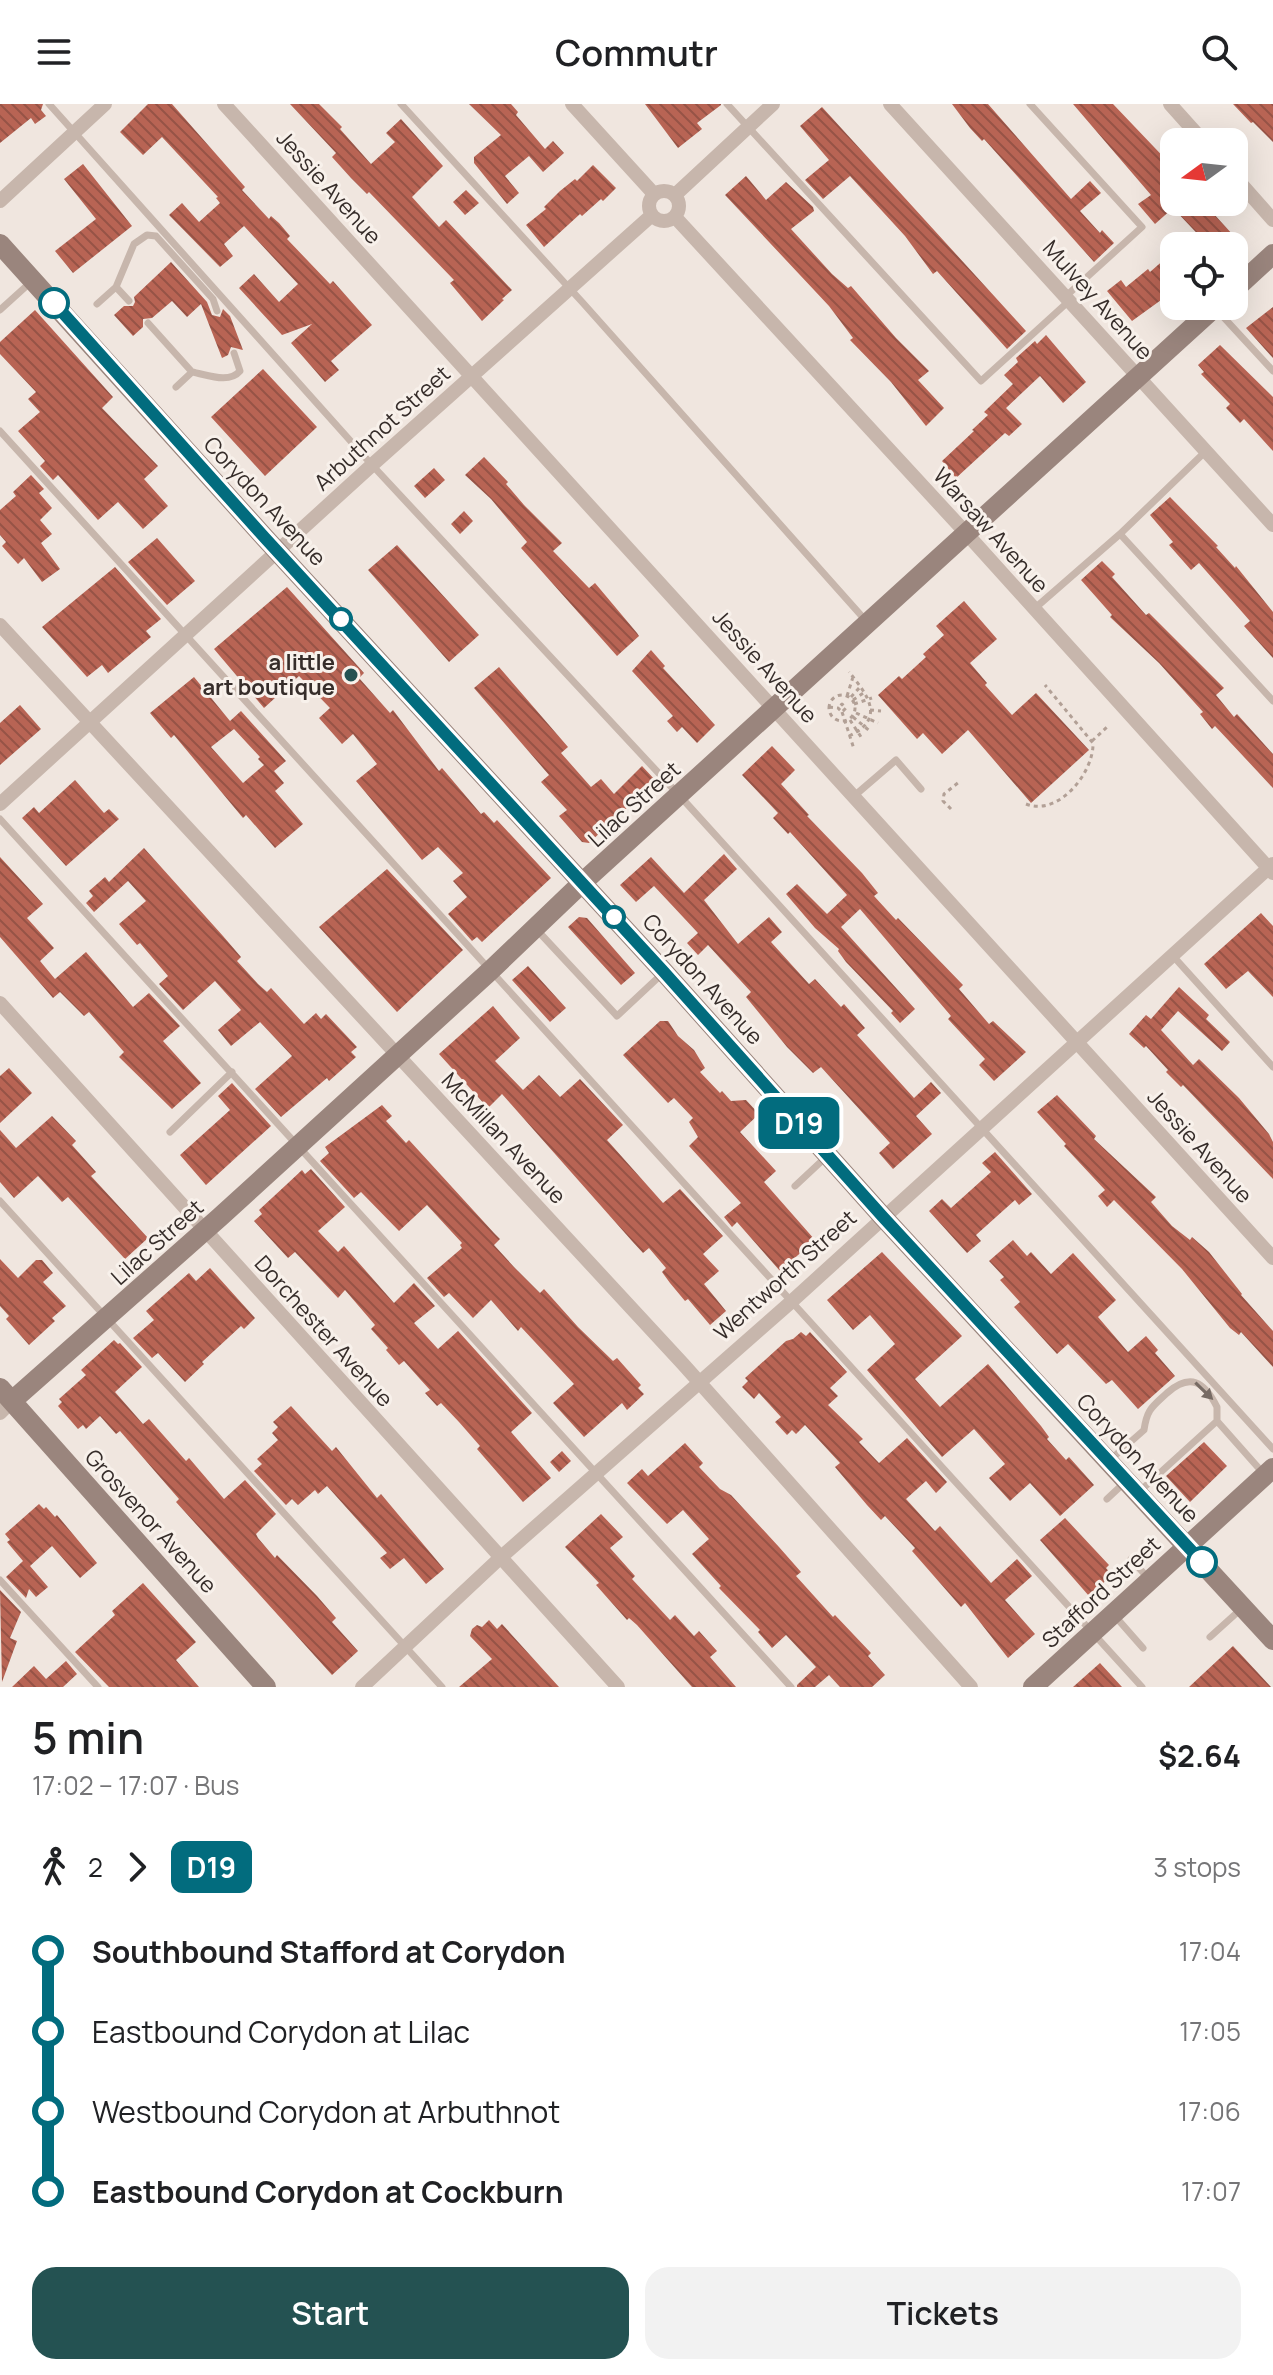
<!DOCTYPE html>
<meta charset="utf-8">
<style>
body{margin:0;font-family:Manrope,sans-serif;background:#f2f2f2;color:#202124;height:100vh;display:flex;flex-direction:column;font-size:30px;white-space:nowrap}
*{box-sizing:border-box;margin:0}
p{font-size:26px;color:#757577}
.icon{flex:none;width:44px;height:44px;fill:none;stroke:currentColor;stroke-width:2;stroke-linecap:round;stroke-linejoin:round}
.map{position:relative;height:1583px;overflow:hidden}
.side{display:flex;flex-direction:column;background:#fff;flex:1}
.side>*{flex:none}
.badge{padding:0 16px;border-radius:12px;font-size:28px;line-height:52px}
.needle{width:52px;rotate:255deg}
.controls{position:absolute;left:1160px;top:24px;display:grid;gap:16px}
.controls a{display:grid;place-items:center;width:88px;height:88px;border-radius:16px;background:#fff;box-shadow:0 8px 32px #0002;font-size:40px}
.map>.badge{position:absolute;translate:-50% -50%;box-shadow:0 0 0 4px #fff}
.legs{display:flex;align-items:center;gap:12px;height:88px;padding:0 32px;font-size:26px}
.legs p{margin-inline-start:auto}
.head{display:flex;align-items:center;justify-content:space-between;height:136px;padding:0 32px}
h1{font-size:44px;font-weight:600;line-height:60px}
.primary-button{display:flex;gap:16px;margin-top:auto;padding:16px 32px}
.primary-button a{flex:1;height:92px;border-radius:24px;background:#245252;color:#fff;font-size:32px;font-weight:600;line-height:92px;text-align:center}
.primary-button a+a{background:#f2f2f2;color:#202124}
ul{padding:0 32px;list-style:none}
li{display:flex;align-items:center;gap:28px;height:80px;font-size:30px}
li i{display:grid;place-items:center;width:12px;height:100%;margin:0 10px;background:currentColor}
li i::after{content:'';width:20px;height:20px;margin:-10px;border:6px solid;border-radius:50%;background:#fff}
li p{margin-inline-start:auto}
li:first-child i{background:linear-gradient(#0000 50%,currentColor 0)}
li:last-child i{background:linear-gradient(currentColor 50%,#0000 0)}
header{display:flex;justify-content:space-between;align-items:center;height:104px;padding:0 32px;background:#fff;font-size:36px;font-weight:600}
.map>svg:first-child{display:block}
.building{fill:url(#building-back-hatch);fill-rule:evenodd}
.lines{fill:none;stroke-linecap:round;stroke-linejoin:round}
.path{stroke:#b2a096;stroke-width:3;stroke-dasharray:4 4;stroke-linecap:butt}
.lane{stroke:#c7b6ac;stroke-width:7}
.street{stroke:#c7b6ac;stroke-width:14}
.secondary{stroke:#9a857d;stroke-width:20}
.oneway{fill:#776b64}
.line-1-casing{stroke:#fff;stroke-width:18}
.line-1{stroke:#026c7e;stroke-width:12}
.stop-1-dot{fill:#fff;stroke:#026c7e;stroke-width:4}
.poi-dot{fill:#245252;stroke:#f8f1eb;stroke-width:3}
.labels{text-anchor:middle;dominant-baseline:central;stroke-width:6;stroke-linejoin:round;paint-order:stroke}
.street-label{font-size:22px;fill:#362d2a;stroke:#f8f1eb}
.poi-label{font-size:22px;font-weight:bold;fill:#362d2a;stroke:#f8f1eb;text-anchor:end}
</style>
<header><svg class="icon" aria-label="menu" viewBox="0 0 24 24"><path d="M4 6h16M4 12h16M4 18h16"/></svg>Commutr<svg class="icon" aria-label="search" viewBox="0 0 24 24"><circle cx="10" cy="10" r="6"/><path d="M15 15l6 6"/></svg></header>
<div class="map">
<svg width="1273" height="1583" viewBox="0 0 1273 1583">
<defs>
<pattern id="building-back-hatch" width="6" height="6" patternUnits="userSpaceOnUse" patternTransform="scale(2)"><rect width="6" height="6" fill="#b86454"/><path d="M-1 5l2 2M0 0l6 6M5-1l2 2" fill="none" stroke="#965346"/></pattern>
</defs>
<rect width="100%" height="100%" fill="#f0e6df"/>
<!-- building -->
<path class="building" d="M0 0H43L41 6 46 12 35 20 31 14 0 39Z
M148 0H172L245 83 242 86 269 115 271 112 279 119 290 132 287 135 330 180 333 177 372 221 331 257 339 266 325 278 291 239 312 220 282 231 239 184 254 170 279 198 298 180 270 150 244 122 224 140 233 152 220 163 169 111 182 99 199 118 220 99 216 94 218 93 162 33 143 51 120 28Z
M290 0H319L342 23 340 25 371 60 395 38 386 29 401 15 443 62 412 93 439 123 446 116 512 186 502 195 504 196 482 217 450 179 454 176 369 88 367 90 351 74 332 53 336 49Z
M469 0H511L518 8 516 11 545 45 553 37 564 49 543 68 529 52 505 72 519 89 507 100 474 59V53L501 31Z
M645 0H721V1L697 19 702 25 678 44Z
M952 0H988L1071 95 1090 77 1101 89 1080 107 1100 129 1102 126 1114 139 1094 158 984 35 982 37 970 24Z
M1073 0H1113L1174 64V98H1203L1243 142H1209L1173 104 1155 120 1138 100 1151 91Z
M1233 0H1273V38L1253 18 1251 19Z
M822 3 1026 227 1007 245 937 167 933 170 905 132 850 72 823 95 805 76 829 56 800 22Z
M83 60 132 122 73 169 55 147 96 115 64 75Z
M593 61 616 84 603 97 601 95 582 112 580 110 544 143 526 121 546 105 544 103 560 87 575 75 577 77Z
M746 72 766 96 786 78 813 103 814 107 791 125 832 170 848 184 851 182 896 234 929 267 918 276 944 304 926 322 891 278 850 236 853 234 829 202 725 91Z
M466 86 479 99 465 111 453 98Z
M1174 147V178L1164 186 1168 191 1132 217 1107 187 1121 176 1126 183 1148 165 1150 168Z
M171 158 207 198 212 211 220 213 223 205 230 212 243 246 231 243 228 251 222 254 201 200 187 213 172 197 152 214 143 215V223L133 232 114 211 124 202H133L135 198 134 193Z
M1273 203V254L1246 224Z
M35 206 113 293 102 304 158 362 144 375 168 402 143 425 118 398 98 416 58 371 53 376 40 362 45 357 18 327 40 308 28 295 36 288 0 250V238Z
M1046 231 1086 278 1063 299 1040 272 1006 304 1022 320 1009 332 1005 329 956 374 942 357 974 327 972 326 988 311 984 308 1013 280 1004 271 1018 258 1016 254 1035 237 1037 240Z
M1220 241 1273 293V347L1244 315 1240 319 1226 304 1230 300 1201 270 1204 268 1198 261Z
M263 265 317 323 265 372 211 313Z
M484 353 508 378 506 380 524 401 562 439 553 447 589 484 595 479 637 529 639 532 617 552 521 444 527 438 491 395 465 371Z
M434 364 445 376 425 394 414 382Z
M31 371 44 385 39 389 52 404 40 416 52 430 41 439 60 465 42 478 24 454 18 460 2 442 6 438 0 431V406L16 392 13 388Z
M1170 393 1218 442 1216 443 1235 464 1236 462 1273 508V554L1244 522 1250 517 1199 459 1191 466 1169 441 1173 438 1150 411Z
M464 407 473 417 460 430 451 420Z
M157 434 195 477 167 501 128 458Z
M397 441 479 531 449 558 368 466Z
M1102 457 1115 470 1112 473 1137 501 1146 511 1149 509 1224 584 1216 591 1234 613 1237 610 1273 650V684L1215 622 1212 625 1200 610 1203 608 1159 559 1110 513 1112 511 1081 476Z
M115 463 161 515 146 527 151 533 108 569 102 561 87 573 42 523Z
M287 483 364 569 359 574 390 609 393 606 439 667 442 664 481 710 484 708 494 719 497 716 551 774 482 838 477 833 472 837 448 810 467 793 453 777 463 769 438 743 422 756 356 677 377 660 353 630 342 640 319 614 330 604 299 572 264 604 214 545Z
M964 497 997 535 970 559 987 579 985 581 1012 611 1036 589 1089 646 1031 699 968 626 942 650 923 629 917 635 878 591 899 572 902 575 926 553 923 550 944 531 936 522Z
M651 546 665 562 663 564 715 621 697 639 682 623 677 628 667 617 673 612 632 567Z
M499 563 568 643 561 649 591 683 601 675 614 690 642 662 656 677 589 739 582 738 559 712 567 706 541 678 549 671 474 584Z
M194 573 230 617 241 607 286 657 274 667 284 679 275 687 303 720 275 744 246 711 243 714 174 631 171 634 150 609ZM234 625 260 653 258 655 264 661 243 679 211 643Z
M20 601 41 625 0 661V619Z
M772 642 795 666 781 680 809 711 807 712 862 769 878 789 874 792 896 816 898 814 963 881 959 885 989 920 993 917 1026 948 994 977 979 961 985 955 948 915 951 912 860 805 841 823 915 905 900 919 891 909 893 907 846 858 838 847 839 845 815 824 786 790 797 780 827 810 847 791 790 728 788 730 773 714 778 709 742 671Z
M75 676 104 709 109 705 119 715 66 762 22 714 34 703 39 709Z
M144 744 223 832 241 853 237 857 258 880 267 888 271 884 304 920 316 909 321 915 326 910 357 943 351 948 356 953 329 977 327 974 281 1013 255 985 292 952 260 918 231 942 218 926 241 906 215 877 183 906 159 880 168 872 140 839 137 841 119 820 146 797 128 777 94 808 86 799 93 792 89 787 105 773 109 778Z
M724 750 737 765 704 796 738 840 769 813 782 828 771 838 809 880 815 875 841 903 844 900 865 924 857 931 914 994 931 978 941 989 916 1012 932 1030 893 1065 879 1049 890 1039 821 963 813 969 787 943 746 893 751 888 708 841 698 851 687 839 698 829 654 782 636 798 620 781 651 753 684 789Z
M0 753 43 800 27 814 54 844 40 857 55 875 86 848 133 903 149 889 180 922 163 937 201 979 172 1005 119 953 124 948 89 908 84 912 60 888 53 894 0 833Z
M387 765 463 846 397 908 319 823Z
M1261 809 1273 822V893L1248 867 1226 885 1204 860Z
M579 813 587 814 635 869 621 881 568 823Z
M528 862 566 904 550 918 512 876Z
M1179 883 1209 911 1206 915 1230 938 1222 947 1178 907 1161 926 1193 961 1199 955 1239 994 1269 1030 1273 1038V1075L1183 981 1181 983 1166 968 1168 966 1146 942 1144 944 1129 930 1146 911 1151 915Z
M493 902 520 934 495 957 523 986 539 971 560 993 580 975 623 1021 607 1036 663 1099 680 1085 723 1132 703 1150 719 1167 704 1180 726 1207 710 1221 688 1195 685 1197 670 1179 662 1168 666 1164 649 1144 643 1149 632 1137 502 990 488 1004 439 950Z
M660 917H668L678 932 694 946 705 964 700 968 720 989 722 987 731 997 746 996 759 1010 740 1028 776 1067 764 1078 815 1136 780 1167 737 1118 732 1123 724 1113 741 1099 689 1042 698 1033 689 1018 693 1014 674 994 668 999 623 951Z
M9 964 32 989 0 1019V972Z
M232 979 271 1022 206 1081 180 1051 230 1006 218 992Z
M1057 991 1096 1032 1094 1035 1156 1093 1151 1098 1172 1122 1190 1136 1192 1133 1209 1148 1242 1190 1241 1191 1273 1227V1263L1241 1228 1239 1231 1230 1224 1182 1165 1114 1096 1107 1103 1098 1092 1105 1086 1064 1042 1066 1040 1037 1008Z
M382 1001 392 1012 386 1017 406 1039 409 1036 494 1129 500 1135 494 1141 514 1163 540 1189 544 1185 578 1223 613 1257 617 1254 641 1281 638 1284 644 1290 627 1306 622 1299 584 1333 553 1299 574 1280 521 1223 518 1227 491 1196 473 1214 449 1189 444 1193 427 1174 462 1144 460 1141 462 1139 427 1101 399 1127 361 1088 354 1094 320 1057 329 1049 325 1043Z
M52 1012 76 1037 72 1041 96 1068 91 1072 148 1134 125 1155 68 1093 62 1098 38 1072 14 1094 0 1078V1026L16 1044Z
M995 1048 1032 1090 1019 1101 1015 1096 976 1131 981 1137 967 1149 929 1107 942 1095 951 1104 991 1068 982 1059Z
M311 1065 345 1103 318 1127 338 1148 344 1142 394 1199 414 1179 435 1202 414 1219 438 1245 458 1227 532 1309 511 1328 551 1374 523 1398 477 1345 480 1342 459 1318 441 1299 437 1302 425 1289 430 1286 420 1275 404 1257 399 1261 386 1246 388 1244 371 1225 375 1221 345 1186 338 1194 295 1148 288 1154 254 1117 262 1110 259 1106 286 1081 302 1066 305 1070Z
M1013 1136 1027 1152 1031 1148 1051 1170 1073 1149 1116 1196 1098 1213 1128 1248 1146 1232 1158 1246 1155 1249 1175 1272 1138 1305 1112 1276 1106 1280 1068 1240 1057 1250 1014 1203 1020 1198 1000 1176 1004 1173 989 1157Z
M882 1148 962 1232 915 1275 940 1303 988 1260 1041 1322 1049 1333 1047 1335 1066 1356 1069 1353 1094 1381 1060 1412 1030 1379 1010 1397 989 1374 1005 1360 974 1325 942 1353 867 1266 895 1240 870 1211 853 1226 827 1196Z
M0 1155 18 1174 36 1156H42L53 1169 43 1178 66 1202 52 1214 55 1217 29 1241 6 1215 9 1212 0 1202Z
M210 1164 255 1214 244 1225 241 1222 202 1258 204 1260 185 1278 158 1249 152 1254 133 1234 154 1216 146 1207 189 1169 196 1177Z
M801 1228 806 1232 810 1228 847 1268 830 1284 838 1292 828 1301 863 1335 859 1338 879 1359 907 1334 947 1378 936 1389 926 1377 906 1395 935 1427 940 1422 991 1479 1017 1455 1032 1472 1005 1496 1035 1530 1008 1554 965 1499 961 1503 912 1447 915 1444 885 1412 881 1416 867 1401 835 1363 840 1359 805 1321 796 1330 792 1326 787 1331 775 1318 781 1313 759 1289 754 1295 742 1283 748 1277 745 1274 786 1237 793 1235Z
M114 1236 118 1240 120 1239 142 1263 115 1288 143 1320 149 1315 186 1357 189 1354 224 1395 245 1376 276 1410 256 1430 258 1434 275 1454 277 1451 317 1492 336 1514 332 1518 358 1547 332 1571 176 1398 179 1395 120 1327 116 1330 100 1312 86 1325 83 1321 78 1325 58 1302 62 1298 59 1295 86 1271 81 1266Z
M291 1302 332 1347 336 1343 377 1394 381 1390 444 1465 426 1480 404 1454 390 1465 380 1454 387 1449 327 1382 318 1390 315 1386 298 1401 292 1395 286 1401 254 1367 262 1360 257 1355 278 1336 272 1329 278 1323 273 1318Z
M1204 1338 1227 1362 1190 1398 1166 1372Z
M685 1339 703 1359 699 1363 720 1385 731 1391 779 1443 801 1468 796 1472 833 1513 835 1511 871 1549 868 1552 885 1571 872 1583H840L829 1571 815 1583H797V1581L816 1563 786 1531 772 1544 758 1528 760 1526 719 1484 721 1482 692 1450 709 1435 683 1406 667 1420 627 1379 642 1365 648 1372Z
M562 1347 571 1357 559 1368 550 1358Z
M39 1400 44 1405 46 1403 55 1413 57 1411 97 1459 80 1474 52 1442 30 1462 48 1483 36 1493 29 1485 26 1494 6 1473 23 1457 7 1438 10 1436 5 1430Z
M601 1410 623 1433 610 1444 635 1472 632 1475 670 1516 675 1511 694 1532 699 1527 717 1547 710 1553 736 1583H692L637 1521 629 1514 627 1516 596 1481 599 1479 565 1443Z
M1065 1414 1109 1461 1106 1464 1112 1471 1089 1492 1040 1436Z
M143 1479 196 1538 176 1556 199 1583H109L75 1548 115 1511 112 1507Z
M0 1486 21 1508 10 1534 17 1537 2 1578Z
M489 1516 497 1525 502 1520 559 1583H459L492 1555 470 1532 472 1525 477 1521 482 1523Z
M1233 1542 1271 1583H1189Z
M66 1557 77 1570 63 1583H12L34 1562 46 1575Z
M1100 1559 1122 1583H1073Z"/>
<g class="lines">
<!-- path -->
<path class="path" d="M829 604a13 13 0 1 1 26 0a13 13 0 1 1-26 0Z
M847 592 853 573
M851 593 861 582
M853 596 865 588
M854 600 872 594
M829 603 838 604 842 608 846 604 842 600 838 604
M870 606 881 607
M842 608 854 645
M856 609 878 619
M853 613 871 628
M850 616 863 636
M849 632C886 615 868 591 849 568
M1092 637 1107 623
M1026 700C1059 713 1094 668 1093 639L1045 581
M951 705 943 697 944 690 959 678"/>
<!-- lane -->
<path class="lane" d="M49 0 372 361 679 691 1273 1345
M401 0 583 199 867 518
M727 0 981 277 1069 197
M1030 0 1142 123 1065 193
M116 183 134 140 147 131 156 132 213 195 217 207
M97 200 116 183 129 197
M1215 204 1273 267
M0 206 32 177
M148 219 192 268 176 283
M192 268C208 271 229 280 240 267L234 249
M0 327 1142 1583
M1120 430 1206 347
M1034 505 1120 430 1273 597
M853 693 896 656 921 685
M0 715 791 1583
M537 826 617 912 663 869
M1173 852 1273 963
M170 1028 232 968
M795 1082 826 1053
M0 1097 442 1583
M1217 1317 1263 1369
M1110 1356 1144 1326C1147 1305 1152 1303 1167 1289 1190 1269 1204 1277 1217 1303V1317L1140 1387
M1107 1395 1123 1380
M1131 1455 1148 1474
M0 1476 98 1583
M1114 1511 1143 1544
M1210 1533 1241 1505"/>
<!-- street -->
<path class="street" d="M224 0 1273 1154
M572 0 654 90
M890 0 1273 421
M1170 0 1204 38
M1234 72 1273 116
M649 102a15 15 0 1 1 30 0a15 15 0 1 1-30 0Z
M675 91 773 0
M0 97 105 0
M675 113 966 429 1273 769
M0 521 683 1260 971 1583
M0 700 372 361 652 111
M0 899 618 1583
M0 1309 12 1297
M362 1583 500 1454 791 1198 1273 760"/>
<!-- secondary -->
<path class="secondary" d="M0 140 265 434 664 868 883 1113 1273 1536
M1234 186 1273 150
M0 1284 266 1583
M12 1297 220 1113 491 866 583 778 1216 202
M1033 1583 1273 1364"/>
</g>
<!-- one-way arrows -->
<defs><path id="oneway-solid" d="M-6-.8H1V-3.2L6.5 0L1 3.2V.8H-6Z" transform="scale(2)"/></defs>
<use class="oneway" href="#oneway-solid" transform="translate(1204 1287) rotate(44)"/>
<g class="lines">
<defs>
<path id="line-1" d="M54 199 265 434 664 868 883 1113 1202 1458"/>
</defs>
<!-- line-1 casing -->
<use href="#line-1" class="line-1-casing"/>
<!-- line-1 -->
<use href="#line-1" class="line-1"/>
</g>
<!-- markers -->
<g class="stop-1-dot">
<circle cx="54" cy="199" r="14"/>
<circle cx="341" cy="515" r="10"/>
<circle cx="614" cy="813" r="10"/>
<circle cx="1202" cy="1458" r="14"/>
</g>
<circle class="poi-dot" cx="351" cy="571" r="8"/>
<g class="labels">
<!-- street labels -->
<g class="street-label">
<text transform="translate(329 83) rotate(48)">Jessie Avenue</text>
<text transform="translate(1098 196) rotate(48)">Mulvey Avenue</text>
<text transform="translate(382 324) rotate(-42)">Arbuthnot Street</text>
<text transform="translate(265 397) rotate(47)">Corydon Avenue</text>
<text transform="translate(991 426) rotate(48)">Warsaw Avenue</text>
<text transform="translate(765 562) rotate(48)">Jessie Avenue</text>
<text transform="translate(634 700) rotate(-42)">Lilac Street</text>
<text transform="translate(703 875) rotate(48)">Corydon Avenue</text>
<text transform="translate(504 1034) rotate(47)">McMillan Avenue</text>
<text transform="translate(1200 1042) rotate(48)">Jessie Avenue</text>
<text transform="translate(157 1138) rotate(-42)">Lilac Street</text>
<text transform="translate(785 1171) rotate(-42)">Wentworth Street</text>
<text transform="translate(324 1227) rotate(48)">Dorchester Avenue</text>
<text transform="translate(1138 1354) rotate(47)">Corydon Avenue</text>
<text transform="translate(151 1417) rotate(48)">Grosvenor Avenue</text>
<text transform="translate(1101 1488) rotate(-43)">Stafford Street</text>
</g>
<!-- poi labels -->
<g class="poi-label">
<text x="335" y="558">a little<tspan x="335" dy="25">art boutique</tspan></text>
</g>
</g>
</svg>
<div class="controls">
<a><svg class="needle" viewBox="-14 -14 28 28"><path d="M0-13l5 13h-10z" fill="#e53935"/><path d="M0 13l5-13h-10z" fill="#757577"/></svg></a>
<a><svg class="icon" aria-label="locate" viewBox="0 0 24 24"><circle cx="12" cy="12" r="6"/><path d="M12 2v4M12 18v4M2 12h4M18 12h4"/></svg></a>
</div>
<b class="badge" style="left:799px;top:1019px;background:#026c7e;color:#fff">D19</b>
</div>
<section class="side">
<div class="head"><div><h1>5 min</h1><p>17:02 – 17:07 · Bus</p></div><b>$2.64</b></div>
<div class="legs"><svg class="icon" aria-label="walk" viewBox="0 0 24 24"><circle cx="13" cy="4" r="2"/><path d="M13 8l-2 6 4 7M11 14l-3 7M7 12l3-4h3l4 4"/></svg>2<svg class="icon" aria-label="forward" viewBox="0 0 24 24"><path d="M9 5l7 7-7 7"/></svg><b class="badge" style="background:#026c7e;color:#fff">D19</b><p>3 stops</p></div>
<ul>
<li><i style="color:#026c7e"></i><b>Southbound Stafford at Corydon</b><p>17:04</p></li>
<li><i style="color:#026c7e"></i><span>Eastbound Corydon at Lilac</span><p>17:05</p></li>
<li><i style="color:#026c7e"></i><span>Westbound Corydon at Arbuthnot</span><p>17:06</p></li>
<li><i style="color:#026c7e"></i><b>Eastbound Corydon at Cockburn</b><p>17:07</p></li>
</ul>
<div class="primary-button"><a>Start</a><a>Tickets</a></div>
</section>
